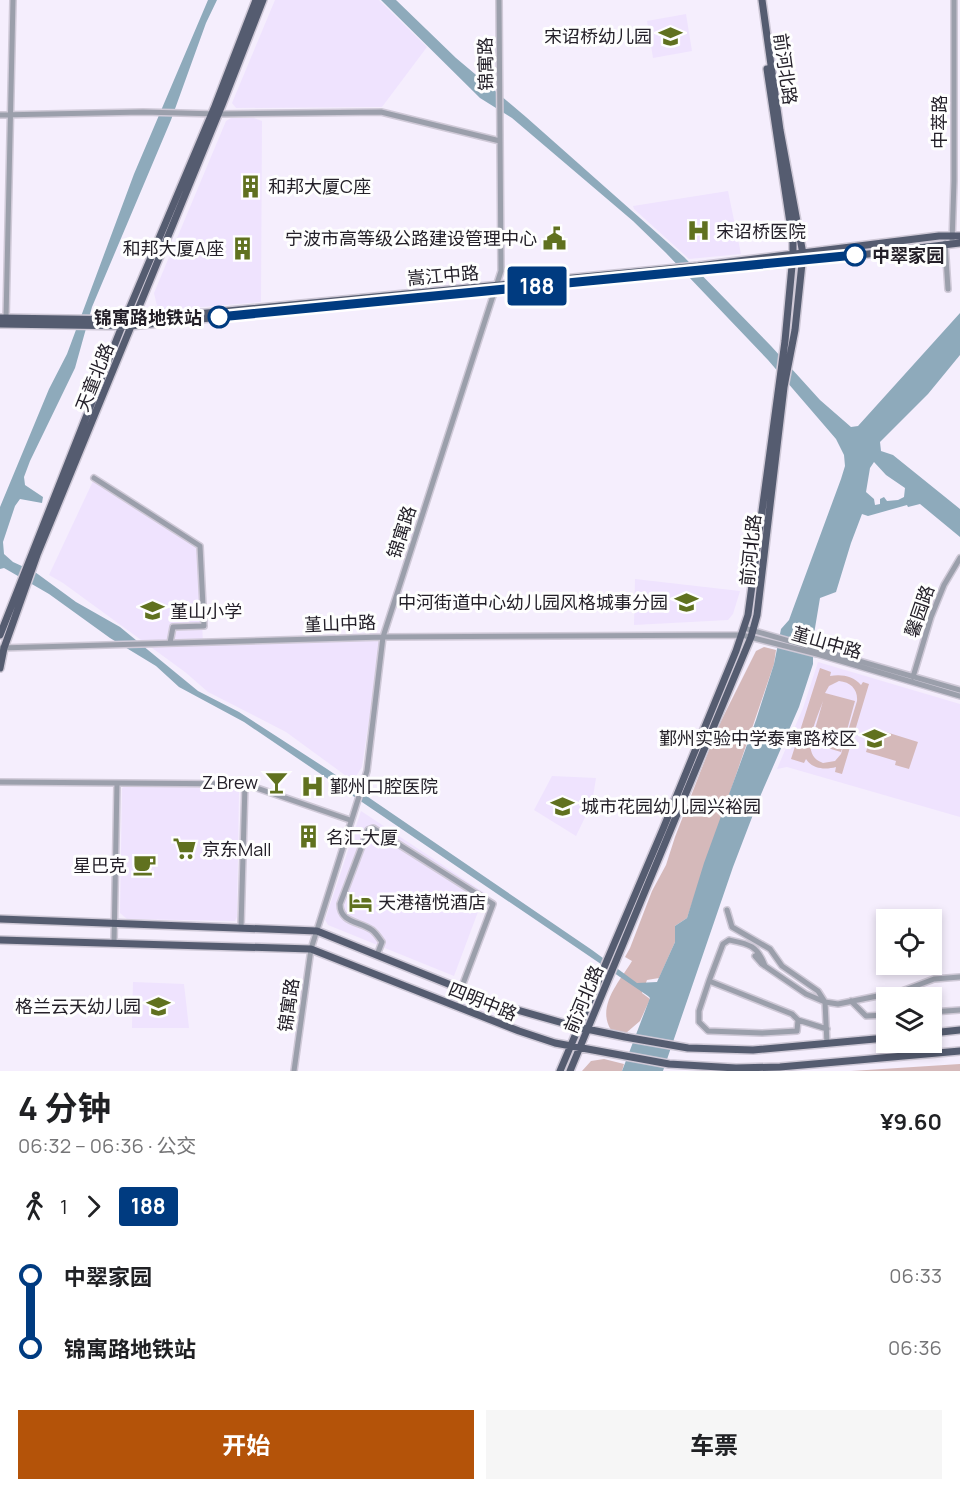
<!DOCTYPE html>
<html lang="zh">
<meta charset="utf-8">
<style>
body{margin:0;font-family:Manrope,"Noto Sans SC",sans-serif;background:#f6f6f6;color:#202124;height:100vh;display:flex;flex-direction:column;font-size:22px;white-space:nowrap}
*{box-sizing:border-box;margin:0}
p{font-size:20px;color:#757577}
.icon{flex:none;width:33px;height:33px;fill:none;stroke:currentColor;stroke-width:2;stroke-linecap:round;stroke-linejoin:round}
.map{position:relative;height:1071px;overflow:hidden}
.details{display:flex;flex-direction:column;background:#fff;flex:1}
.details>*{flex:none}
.badge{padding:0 12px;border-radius:4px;font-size:21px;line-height:39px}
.tools{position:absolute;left:876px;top:909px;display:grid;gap:12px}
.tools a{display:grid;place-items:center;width:66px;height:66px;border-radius:0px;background:#fff;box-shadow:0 3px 9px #0003;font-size:30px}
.map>.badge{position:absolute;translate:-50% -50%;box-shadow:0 0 0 3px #fff}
.legs{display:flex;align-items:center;gap:9px;height:66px;padding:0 18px;font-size:20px}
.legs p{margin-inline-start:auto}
.head{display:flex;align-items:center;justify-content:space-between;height:102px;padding:0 18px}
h1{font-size:33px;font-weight:700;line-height:45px}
.primary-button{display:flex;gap:12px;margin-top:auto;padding:12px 18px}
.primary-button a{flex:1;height:69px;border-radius:0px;background:#b45309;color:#fff;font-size:24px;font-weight:700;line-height:69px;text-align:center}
.primary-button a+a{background:#f6f6f6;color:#202124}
ul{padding:0 18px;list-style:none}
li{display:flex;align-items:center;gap:21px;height:72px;font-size:22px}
li i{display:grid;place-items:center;width:9px;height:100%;margin:0 8px;background:currentColor}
li i::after{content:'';width:15px;height:15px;margin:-8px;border:4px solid;border-radius:50%;background:#fff}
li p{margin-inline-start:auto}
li:first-child i{background:linear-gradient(#0000 50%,currentColor 0)}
li:last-child i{background:linear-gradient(currentColor 50%,#0000 0)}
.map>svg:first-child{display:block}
.built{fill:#efe3fe}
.green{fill:#d5b9ba;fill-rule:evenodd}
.water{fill:#8eaabb;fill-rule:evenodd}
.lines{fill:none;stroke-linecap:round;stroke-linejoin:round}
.minor-casing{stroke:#cfc9d7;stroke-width:8}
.major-casing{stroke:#cfc9d7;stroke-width:10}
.minor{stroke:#9b9fab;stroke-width:5}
.major{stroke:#555c70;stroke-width:7}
.line-1-casing{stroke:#fff;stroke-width:14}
.line-1{stroke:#003b80;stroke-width:9}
.stop-1-dot{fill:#fff;stroke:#003b80;stroke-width:3}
.labels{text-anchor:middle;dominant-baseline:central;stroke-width:6;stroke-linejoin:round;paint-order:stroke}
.poi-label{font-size:18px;fill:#242029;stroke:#fefefe;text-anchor:end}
.street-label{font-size:18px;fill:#242029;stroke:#fefefe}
.stop-label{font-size:18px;font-weight:bold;fill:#242029;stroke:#fefefe;text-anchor:start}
</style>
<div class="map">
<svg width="960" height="1071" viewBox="0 0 960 1071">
<rect width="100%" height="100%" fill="#f5eefd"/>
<!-- built -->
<path class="built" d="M275 0H379L427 47 382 107 236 108 232 103Z
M686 14 692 51 653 58 647 21Z
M231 118H254L262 121 261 302 166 310 157 306 154 293 226 121Z
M728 191 741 254 689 259 634 209 633 206Z
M94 479 199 547 203 645 381 640 362 767 353 781 286 732 208 692 185 672 63 583 49 575Z
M635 579 740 591 733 614 728 620 634 625Z
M818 662 960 704V817L787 767 777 769 803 708Z
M552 776 596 778 592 803 576 836 534 810Z
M125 786 235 788 239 791 237 917 235 921 127 919 120 913 122 788Z
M361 811 485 893 454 976 328 925 325 920Z
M133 982 184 984 189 1028H132Z"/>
<!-- green -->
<path class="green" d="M764 647 776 650 774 664 687 918 675 926V942L659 978 647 980 642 993 650 999 640 1021 626 1033 611 1030C596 1006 620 981 632 961L625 957 630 948 652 891 666 865 675 837 717 729 756 651Z
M820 668 831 672 830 676C842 674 853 676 861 685L863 682 869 684 842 774 835 772 836 767C825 770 812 769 806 759L804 763 791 759ZM839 681C851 682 858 690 857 701L841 754 835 761 823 763C798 755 817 719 823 701L811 743 841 752 855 701 825 693 829 686Z
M873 728 918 742 909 769 895 765 896 761 866 752Z
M604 1059 624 1064 622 1071H582L591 1061Z
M960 1064V1071H851Z"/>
<!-- water -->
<path class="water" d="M208 0H217L206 23 171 120 92 307 75 368 30 461 24 477 25 485 43 497 42 503 20 499 15 506 3 542 4 554 13 562 35 572 76 602 120 627 198 691 239 712 327 769 592 950 637 983 657 982 675 942V926L687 918 704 863 756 720 774 664 781 629 789 620 793 609 841 479 845 466 844 455 836 439 768 360 666 253 633 221 512 118 480 98 381 0H396L456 58 526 117 684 257 771 346 820 400 851 427 858 426 960 313V355L928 394 880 442 881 451 893 455 960 509V537L920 504 908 507 907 505 868 516 862 514 851 543 836 592 820 598 813 640V664L799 707 759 799 733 867 663 1071H622L650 998 648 996 244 722 179 687 156 666 110 638 49 594 11 572 4 568 0 569V507L49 389 67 354 134 174ZM874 462 886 475 905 488 904 497 898 500 887 501 884 497 880 499V504L875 505 874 499 866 492 870 468Z"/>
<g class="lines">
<defs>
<path id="minor" d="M0 115 143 112 218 114 381 112 500 141
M945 243 948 289
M952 243 954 181V0
M6 319 13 0
M94 478 200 546 204 626 173 627 170 643
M744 628 960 690
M0 648 383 637 742 635 817 654 960 696
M913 677 931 617 944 585 960 558
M0 782 245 784 350 820
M727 910 732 927 770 949 782 966 818 991 825 1002 827 1044
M241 928 245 784
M114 943 117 783
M377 955 382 942C379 938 376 933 372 930 359 921 340 923 340 904L368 830 373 828 493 904 461 989
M755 956 762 964 806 994 825 1002 838 1004 902 991 934 979 960 977
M709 981 792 1014 798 1020 797 1031 762 1033 708 1031 699 1022V1011L709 981 723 944 729 940C749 944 757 945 765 966
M851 1001 866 1016 886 1015
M932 1012 960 1010
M798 1020 827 1029
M294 1071 311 949 367 771 383 637 501 271 499 0"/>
<path id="major" d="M499 289 793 263 960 243
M0 318 133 320 698 266 939 236H960
M0 324 130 326 479 291
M0 635 122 326 215 106 256 0
M0 668 4 648 37 555 222 105 263 0
M0 919 317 931 503 1006 577 1027 625 1037 688 1048 753 1050 886 1038
M0 940 311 949 519 1031 555 1043 669 1064 736 1068 780 1067 960 1051
M932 1033 960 1030
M560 1071 663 829 736 651 748 615 785 341 793 255V243L767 69
M570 1071 751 637 757 615 784 387 795 330 803 254 780 130 762 0"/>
</defs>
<!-- minor casing -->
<use href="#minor" class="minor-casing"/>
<!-- major casing -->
<use href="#major" class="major-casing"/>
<!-- minor -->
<use href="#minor" class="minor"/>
<!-- major -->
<use href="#major" class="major"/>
</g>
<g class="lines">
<defs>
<path id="line-1" d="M219 317 855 255"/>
</defs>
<!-- line-1 casing -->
<use href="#line-1" class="line-1-casing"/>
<!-- line-1 -->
<use href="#line-1" class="line-1"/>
</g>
<!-- icons -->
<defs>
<symbol id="school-bare" viewBox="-9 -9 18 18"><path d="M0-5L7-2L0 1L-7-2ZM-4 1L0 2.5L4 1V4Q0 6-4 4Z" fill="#60711f" stroke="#fefefe" stroke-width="2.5" paint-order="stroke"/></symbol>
<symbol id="building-bare" viewBox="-9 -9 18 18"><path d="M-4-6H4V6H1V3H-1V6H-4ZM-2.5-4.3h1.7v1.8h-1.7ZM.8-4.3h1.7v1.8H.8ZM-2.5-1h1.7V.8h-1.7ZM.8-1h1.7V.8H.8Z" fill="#60711f" stroke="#fefefe" stroke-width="2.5" paint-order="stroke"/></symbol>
<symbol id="hospital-bare" viewBox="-9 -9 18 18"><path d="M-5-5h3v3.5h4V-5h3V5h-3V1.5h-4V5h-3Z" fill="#60711f" stroke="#fefefe" stroke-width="2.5" paint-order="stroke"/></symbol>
<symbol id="civic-bare" viewBox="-9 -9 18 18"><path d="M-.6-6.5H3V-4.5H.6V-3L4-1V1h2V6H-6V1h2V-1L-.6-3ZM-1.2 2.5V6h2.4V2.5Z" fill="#60711f" stroke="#fefefe" stroke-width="2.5" paint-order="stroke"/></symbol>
<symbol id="bar-bare" viewBox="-9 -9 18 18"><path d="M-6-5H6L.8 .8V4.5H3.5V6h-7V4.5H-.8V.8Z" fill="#60711f" stroke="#fefefe" stroke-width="2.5" paint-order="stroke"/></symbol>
<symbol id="supermarket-bare" viewBox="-9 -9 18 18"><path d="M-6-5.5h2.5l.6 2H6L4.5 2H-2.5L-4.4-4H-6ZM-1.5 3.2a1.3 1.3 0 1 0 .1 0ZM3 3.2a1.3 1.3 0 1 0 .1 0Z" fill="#60711f" stroke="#fefefe" stroke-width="2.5" paint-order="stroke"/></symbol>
<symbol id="cafe-bare" viewBox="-9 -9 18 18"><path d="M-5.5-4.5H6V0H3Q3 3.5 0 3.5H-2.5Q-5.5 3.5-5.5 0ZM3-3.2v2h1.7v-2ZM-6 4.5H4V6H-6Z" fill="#60711f" stroke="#fefefe" stroke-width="2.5" paint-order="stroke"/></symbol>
<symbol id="hotel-bare" viewBox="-9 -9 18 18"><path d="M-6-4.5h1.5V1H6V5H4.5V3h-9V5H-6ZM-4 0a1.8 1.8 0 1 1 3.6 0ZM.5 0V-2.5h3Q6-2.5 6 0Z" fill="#60711f" stroke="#fefefe" stroke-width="2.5" paint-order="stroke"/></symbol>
</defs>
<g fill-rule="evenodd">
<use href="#school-bare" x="654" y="20" width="33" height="33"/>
<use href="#building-bare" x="234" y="170" width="33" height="33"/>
<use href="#hospital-bare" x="682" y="214" width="33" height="33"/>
<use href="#civic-bare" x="538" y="222" width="33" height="33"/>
<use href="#building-bare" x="226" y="232" width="33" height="33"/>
<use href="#school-bare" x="670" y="586" width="33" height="33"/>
<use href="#school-bare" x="136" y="594" width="33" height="33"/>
<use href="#school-bare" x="858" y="722" width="33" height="33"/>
<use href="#bar-bare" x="260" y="766" width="33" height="33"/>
<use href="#hospital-bare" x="296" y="770" width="33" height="33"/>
<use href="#school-bare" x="546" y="790" width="33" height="33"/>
<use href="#building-bare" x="292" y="820" width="33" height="33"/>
<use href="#supermarket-bare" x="168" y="832" width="33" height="33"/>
<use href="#cafe-bare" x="128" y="848" width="33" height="33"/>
<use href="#hotel-bare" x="344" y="886" width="33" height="33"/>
<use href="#school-bare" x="142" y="990" width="33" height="33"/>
</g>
<!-- markers -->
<g class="stop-1-dot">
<circle cx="855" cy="255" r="10"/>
<circle cx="219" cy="317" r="10"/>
</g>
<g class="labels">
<!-- poi labels -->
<g class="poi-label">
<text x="652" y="36">宋诏桥幼儿园</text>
<text x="268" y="186" text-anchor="start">和邦大厦C座</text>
<text x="716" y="231" text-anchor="start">宋诏桥医院</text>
<text x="537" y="238">宁波市高等级公路建设管理中心</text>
<text x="224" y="248">和邦大厦A座</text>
<text x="668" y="602">中河街道中心幼儿园风格城事分园</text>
<text x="170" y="611" text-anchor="start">堇山小学</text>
<text x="857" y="738">鄞州实验中学泰寓路校区</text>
<text x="258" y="782">Z Brew</text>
<text x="330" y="786" text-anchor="start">鄞州口腔医院</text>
<text x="581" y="806" text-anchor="start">城市花园幼儿园兴裕园</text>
<text x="326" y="837" text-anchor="start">名汇大厦</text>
<text x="202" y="849" text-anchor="start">京东Mall</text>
<text x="127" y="865">星巴克</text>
<text x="378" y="902" text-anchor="start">天港禧悦酒店</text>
<text x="141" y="1006">格兰云天幼儿园</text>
</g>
<!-- street labels -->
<g class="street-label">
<text transform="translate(485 64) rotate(-91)">锦寓路</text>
<text transform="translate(786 69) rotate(82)">前河北路</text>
<text transform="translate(939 122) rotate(-90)">中萃路</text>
<text transform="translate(443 275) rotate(-5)">嵩江中路</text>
<text transform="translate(94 377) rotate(-68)">天童北路</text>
<text transform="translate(401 532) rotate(-72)">锦寓路</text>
<text transform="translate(750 550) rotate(-84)">前河北路</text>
<text transform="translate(919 611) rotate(-71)">馨园路</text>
<text transform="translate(340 623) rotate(-2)">堇山中路</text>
<text transform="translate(827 642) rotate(16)">堇山中路</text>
<text transform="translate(583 999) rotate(-67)">前河北路</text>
<text transform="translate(483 1001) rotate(22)">四明中路</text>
<text transform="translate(288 1005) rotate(-82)">锦寓路</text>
</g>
<!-- stop labels -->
<g class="stop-label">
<text x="872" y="255">中翠家园</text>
<text x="202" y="317" text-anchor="end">锦寓路地铁站</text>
</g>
</g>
</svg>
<div class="tools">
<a><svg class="icon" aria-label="locate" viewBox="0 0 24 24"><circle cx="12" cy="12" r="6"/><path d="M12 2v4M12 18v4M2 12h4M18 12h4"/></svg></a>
<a><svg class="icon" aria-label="layers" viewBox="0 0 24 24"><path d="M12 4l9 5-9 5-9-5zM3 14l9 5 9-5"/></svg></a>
</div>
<b class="badge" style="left:537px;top:286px;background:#003b80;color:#fff">188</b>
</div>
<section class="details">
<div class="head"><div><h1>4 分钟</h1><p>06:32 – 06:36 · 公交</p></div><b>¥9.60</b></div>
<div class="legs"><svg class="icon" aria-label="walk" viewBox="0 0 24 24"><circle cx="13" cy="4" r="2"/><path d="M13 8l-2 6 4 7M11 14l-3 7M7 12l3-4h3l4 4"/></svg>1<svg class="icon" aria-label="forward" viewBox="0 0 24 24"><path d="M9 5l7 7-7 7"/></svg><b class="badge" style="background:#003b80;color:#fff">188</b></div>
<ul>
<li><i style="color:#003b80"></i><b>中翠家园</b><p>06:33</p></li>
<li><i style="color:#003b80"></i><b>锦寓路地铁站</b><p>06:36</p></li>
</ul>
<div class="primary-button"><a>开始</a><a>车票</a></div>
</section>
